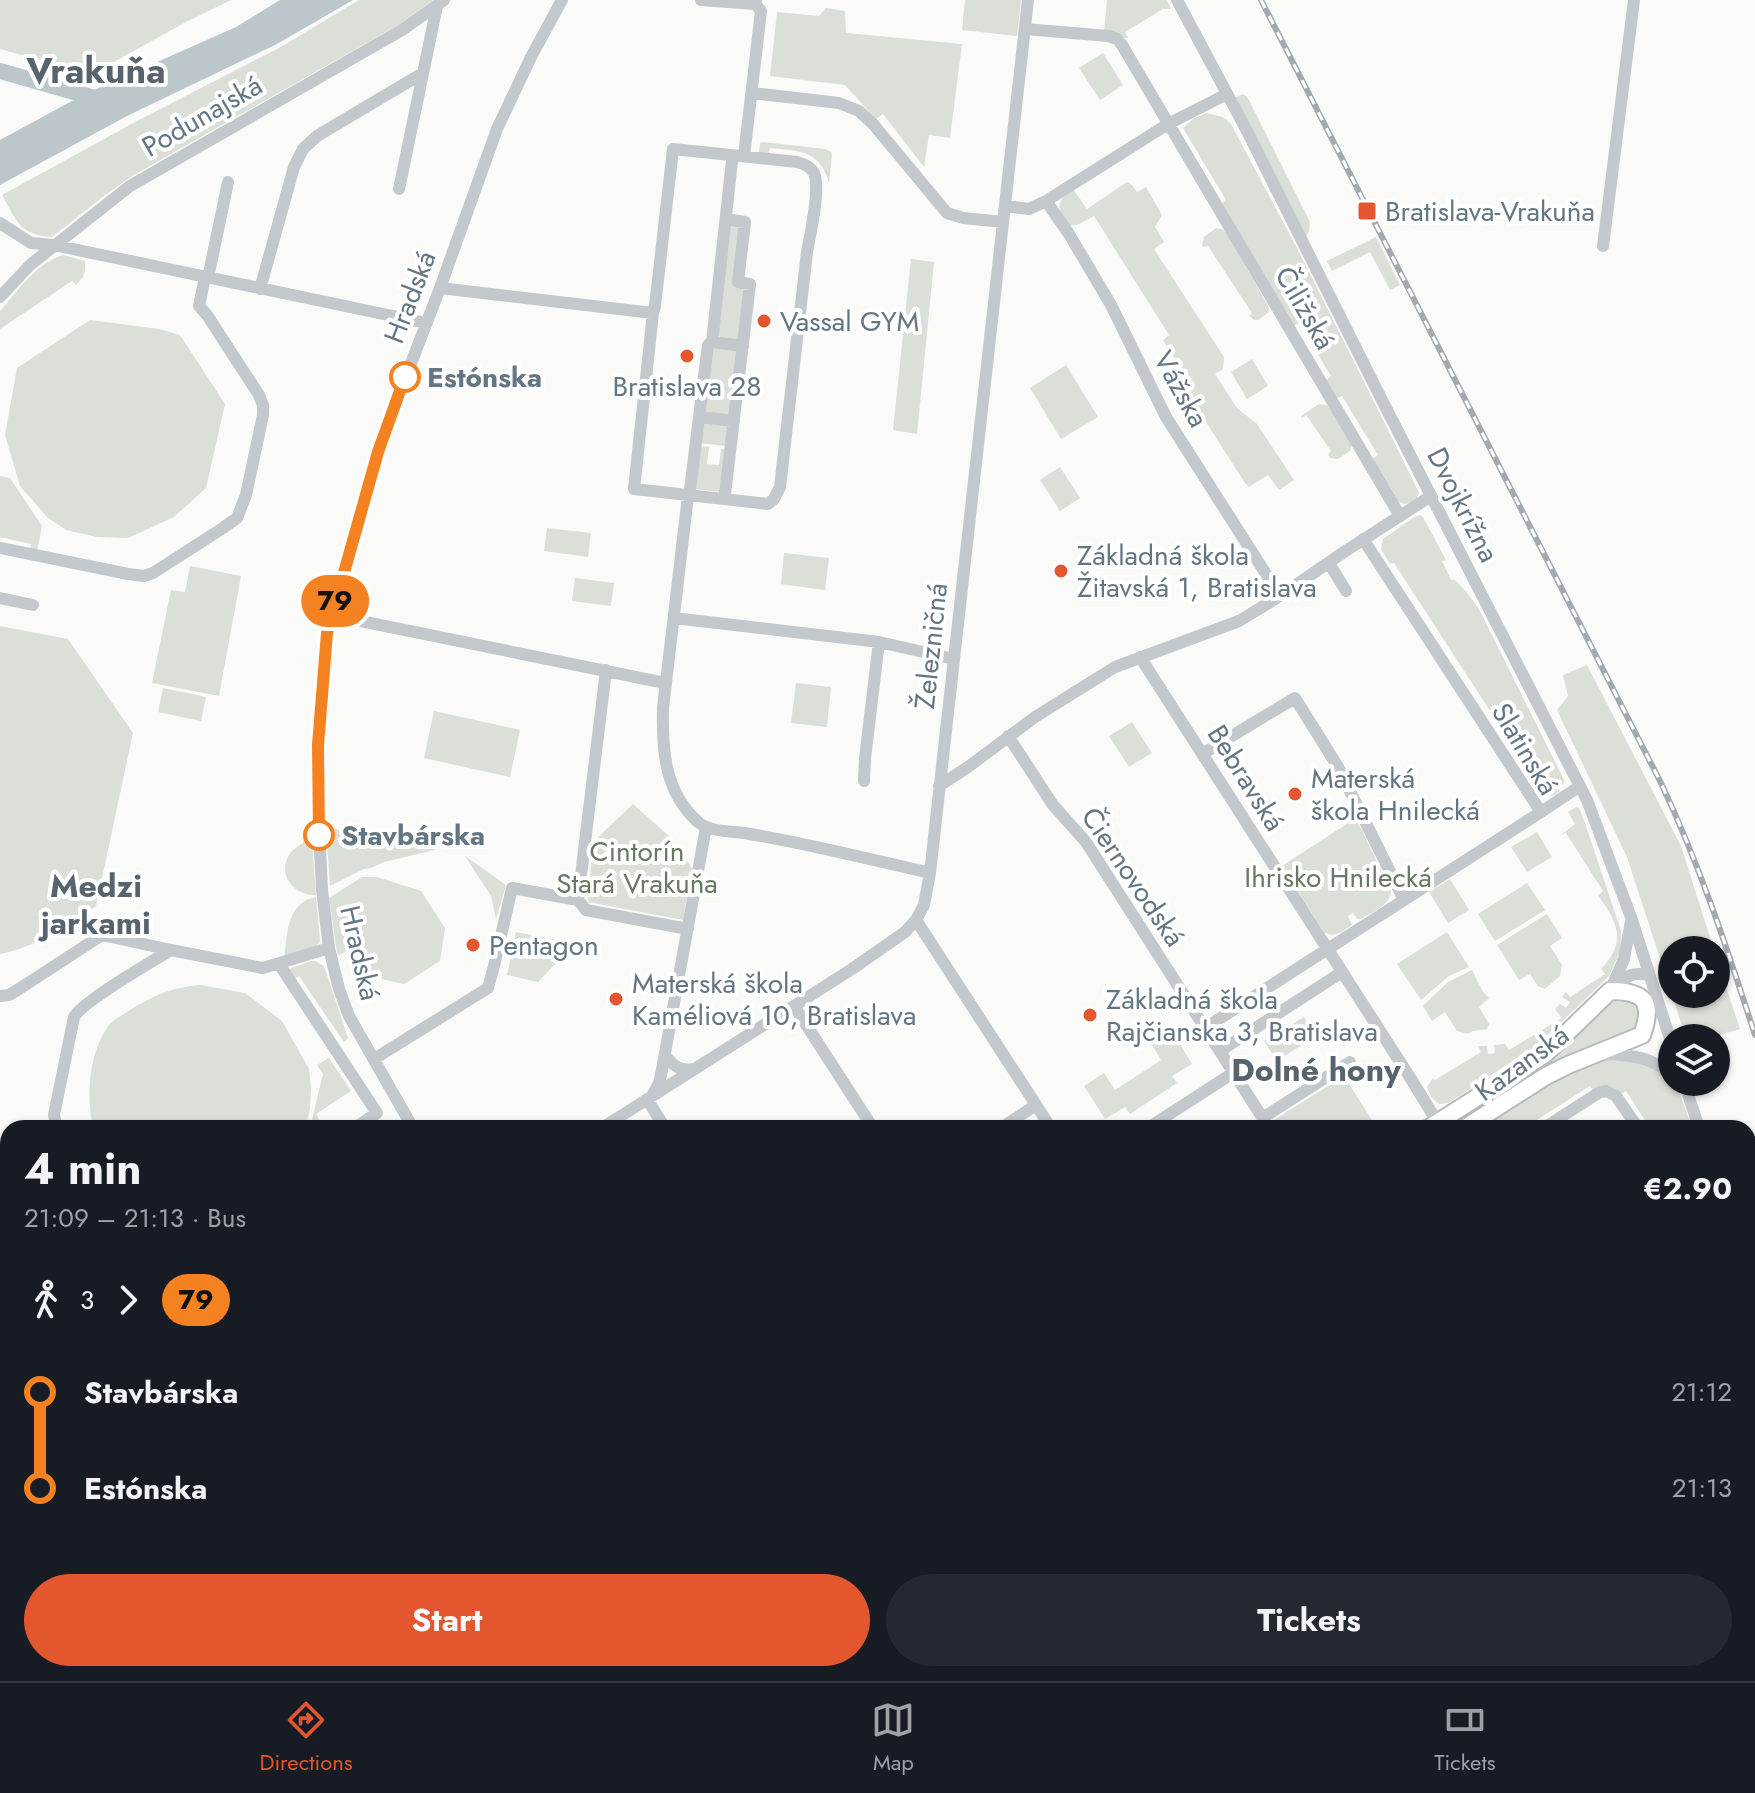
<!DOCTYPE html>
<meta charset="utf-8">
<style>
body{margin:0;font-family:Jost,sans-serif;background:#242831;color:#f1f3f6;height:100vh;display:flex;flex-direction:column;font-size:30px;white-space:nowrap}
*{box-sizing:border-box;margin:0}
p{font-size:26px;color:#9ea1a6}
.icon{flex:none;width:44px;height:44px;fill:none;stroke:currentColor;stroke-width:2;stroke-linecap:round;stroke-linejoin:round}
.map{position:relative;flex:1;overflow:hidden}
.panel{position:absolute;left:0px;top:1120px;width:1756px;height:562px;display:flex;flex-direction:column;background:#171b24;border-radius:24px 24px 0 0;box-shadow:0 2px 6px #0004}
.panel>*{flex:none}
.badge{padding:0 16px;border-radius:26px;font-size:28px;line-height:52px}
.tools{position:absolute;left:1658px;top:936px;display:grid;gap:16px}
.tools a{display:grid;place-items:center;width:72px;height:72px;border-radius:50%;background:#171b24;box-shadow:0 2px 6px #0004;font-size:40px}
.map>.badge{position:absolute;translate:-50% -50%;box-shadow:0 0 0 4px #fff}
.legs{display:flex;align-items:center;gap:12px;height:88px;padding:0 24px;font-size:26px}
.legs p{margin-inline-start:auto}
.summary{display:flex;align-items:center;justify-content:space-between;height:136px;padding:0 24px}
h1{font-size:44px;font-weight:700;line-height:60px}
.action{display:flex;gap:16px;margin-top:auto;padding:16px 24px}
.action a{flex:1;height:92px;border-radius:48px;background:#e4572e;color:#fff;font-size:32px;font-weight:700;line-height:92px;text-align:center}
.action a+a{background:#242831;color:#f1f3f6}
ul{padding:0 24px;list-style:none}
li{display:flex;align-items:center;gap:28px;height:96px;font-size:30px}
li i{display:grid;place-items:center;width:12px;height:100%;margin:0 10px;background:currentColor}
li i::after{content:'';width:20px;height:20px;margin:-10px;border:6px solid;border-radius:50%;background:#171b24}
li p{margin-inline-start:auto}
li:first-child i{background:linear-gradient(#0000 50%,currentColor 0)}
li:last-child i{background:linear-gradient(currentColor 50%,#0000 0)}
.dock{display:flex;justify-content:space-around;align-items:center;height:112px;border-top:2px solid #363941;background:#171b24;font-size:22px;color:#9ea1a6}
.dock a{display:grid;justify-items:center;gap:4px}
.dock .on{color:#e4572e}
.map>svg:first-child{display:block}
.green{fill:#dadfd7}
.water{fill:#bbc7cb}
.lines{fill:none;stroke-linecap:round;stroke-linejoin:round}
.river{stroke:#bbc7cb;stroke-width:16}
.major-casing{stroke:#b5babe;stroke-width:20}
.minor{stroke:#c3c8cc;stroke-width:12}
.major{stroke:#fff;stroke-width:16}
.rail-casing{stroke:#a2aab0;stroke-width:6}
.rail{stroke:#fff;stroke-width:3;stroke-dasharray:9;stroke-linecap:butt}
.line-1-casing{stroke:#fff;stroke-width:18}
.line-1{stroke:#f58220;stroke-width:12}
.poi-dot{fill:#e4572e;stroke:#fff;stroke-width:3}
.stop-1-dot{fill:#fff;stroke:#f58220;stroke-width:4}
.labels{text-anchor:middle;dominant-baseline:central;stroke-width:8;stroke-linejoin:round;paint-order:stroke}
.street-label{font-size:28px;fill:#657683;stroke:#fff}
.poi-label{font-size:28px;fill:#657683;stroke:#fff;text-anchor:start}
.stop-label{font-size:28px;font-weight:bold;fill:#657683;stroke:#fff;text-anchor:start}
.park-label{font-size:28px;fill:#687a64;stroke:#fff}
.quarter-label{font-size:32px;font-weight:bold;fill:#57646e;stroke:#fff}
.district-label{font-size:36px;font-weight:bold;fill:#57646e;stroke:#fff}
</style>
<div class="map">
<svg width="1755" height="1681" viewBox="0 0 1755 1681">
<rect width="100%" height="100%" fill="#fafaf8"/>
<!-- green -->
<path class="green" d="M0 0H231L186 22 92 74 0 49Z
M359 0H433L398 25 132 176 105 195 52 237C19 235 17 221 2 195L137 121 279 48Z
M965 0H1021L1017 36 962 30Z
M1107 0H1167L1171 9H1163L1125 32 1128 38H1123L1104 31Z
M826 8 845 11 846 33 962 44 950 138 929 135 924 167 883 114 876 119 845 85 770 76 777 12 819 16Z
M1103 53 1123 85 1100 100 1079 68Z
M1242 94 1246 96 1249 100 1310 222 1309 232 1305 237 1235 98Z
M1207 113 1223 117 1231 124 1299 252 1405 464 1419 493 1416 500 1405 504 1396 501 1372 459 1378 455 1342 396 1336 399 1325 381 1331 376 1299 323 1293 326 1221 204 1226 200 1183 128 1194 118Z
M763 142 825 149 831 152 832 155 829 183C820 150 799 151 770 148L768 155 759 154 760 143Z
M1127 182 1132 185 1137 192 1146 187 1162 215 1155 227 1164 242 1154 249 1224 357 1223 369 1215 374 1237 408 1257 424 1294 480 1279 490 1268 475 1249 487 1245 483 1181 383 1187 378 1163 340 1169 335 1094 216 1077 225 1070 226C1057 209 1054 203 1073 189L1087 209Z
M728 221 743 224 737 285 747 287 726 446 699 443Z
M1216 228 1225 230 1268 306 1269 312 1258 320H1254L1249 316 1252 313 1208 246 1203 247 1202 245 1204 237Z
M1376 237 1400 285 1390 290 1370 252 1332 271 1327 261Z
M63 255 85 261C86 271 84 278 76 285L72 281 0 329V311C18 291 36 263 63 255Z
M911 259 934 262 917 434 893 430Z
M90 320 159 329 180 335 225 404 206 488 174 517 128 538 97 537 66 530 47 517 20 486 5 435 17 368Z
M1252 359 1268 386 1247 399 1231 372Z
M1066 365 1098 417 1061 439 1030 388Z
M1319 404 1327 405 1329 407 1352 443 1350 451 1338 459 1330 458 1328 454 1331 451 1309 419 1306 415 1302 418 1301 416Z
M699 446 709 447 707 464 719 465 721 449H726L721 492 694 489Z
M1060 467 1080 498 1060 511 1040 480Z
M0 476 10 478 42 526 37 551 30 550 31 544 0 537Z
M1420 515 1423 517 1446 560 1442 561 1451 580H1455C1466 591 1475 602 1482 615L1564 780C1560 800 1544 801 1532 788L1537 783 1394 563 1390 564 1381 549 1383 539 1413 518Z
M547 528 591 533 588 557 544 551Z
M784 553 829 558 825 590 781 584Z
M190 566 241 576 219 696 152 683 171 590 185 592Z
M575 578 614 583 611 606 572 601Z
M0 626 68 639 133 733 96 906C67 926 36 947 0 954Z
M1587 665 1681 846 1714 950H1672V994H1716V956L1740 1029 1709 1038H1686L1627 857 1557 710 1568 696 1563 675Z
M796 683 831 687 827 727 791 723Z
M163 688 206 697 201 721 158 712Z
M434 711 520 730 510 777 424 758Z
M1132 722 1152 753 1129 767 1109 736Z
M633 804 670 837 692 868 683 920 588 902 593 842Z
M1576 807 1579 808 1585 823 1621 931 1620 952 1609 976 1538 1045 1448 1103 1439 1104 1432 1098 1427 1087 1433 1078 1435 1080 1481 1052 1478 1046H1487L1488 1054 1495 1053 1494 1045 1505 1044 1509 1050 1562 1018 1555 1009 1560 1004 1566 1008 1570 1002 1562 997 1566 992 1570 997 1605 974 1601 969C1628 941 1617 922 1598 895L1603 891 1566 833 1561 835 1575 824 1568 812Z
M1356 818 1391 891C1391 905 1372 912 1361 919H1358L1353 913 1348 916 1352 925C1342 931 1335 939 1324 932L1282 866Z
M308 827 311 831 316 895C283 895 273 858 303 843L305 830Z
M326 827 388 840 390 829 438 839 435 850 384 862 371 868 364 869 330 886Z
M1537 832 1552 857 1527 872 1511 847Z
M465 856 506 885 496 919 491 896Z
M362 877H377L421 891 445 928 440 961 404 984 364 975 348 950 339 955 337 953 329 898Z
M1450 879 1469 910 1448 923 1429 892Z
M1527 883 1545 910 1495 941 1478 914Z
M316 897 320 941 316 946 284 958C288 933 286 903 316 897Z
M1547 914 1562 938 1550 946 1562 965 1560 976 1545 989 1538 986 1530 974 1519 980 1497 945Z
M516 932 574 943V944L538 982 507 975Z
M1447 932 1469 967 1449 976 1421 1000 1397 964Z
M311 961H315L324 966 348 1038 344 1042 299 976 293 980 289 969Z
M1472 970 1483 992 1489 998 1479 1007 1489 1024 1487 1029 1473 1031 1468 1034 1457 1031 1445 1012 1432 1021 1423 1006 1448 982Z
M200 985 245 993 282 1021 309 1069 311 1089 310 1109 305 1128H91L89 1125 92 1122C86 1092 90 1050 109 1025 114 1019 123 1015 130 1010 154 995 171 988 200 985Z
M1622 996 1641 1006 1638 1030 1461 1123 1460 1121V1117L1615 998Z
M1304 1017 1316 1036 1277 1061 1264 1041Z
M1172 1031 1192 1064 1172 1076 1177 1083 1130 1114 1125 1107 1105 1119 1084 1086 1104 1073 1115 1090 1161 1060 1151 1043Z
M329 1058 351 1091 316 1114 324 1128H310L323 1074 317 1065Z
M1606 1058 1645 1061 1672 1081 1680 1094 1692 1128H1650L1626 1091 1620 1094C1611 1084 1605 1087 1593 1091L1590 1086 1524 1128H1484L1568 1073Z
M1344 1076 1377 1128H1279L1274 1120Z
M1238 1674H1396L1401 1681H1247L1244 1677 1239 1681H1228Z"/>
<!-- water -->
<path class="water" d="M280 0H353L277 44 127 116 0 185V140L83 95 236 27Z"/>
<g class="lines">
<!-- river -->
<path class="river" d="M0 71 102 100"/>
<defs>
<path id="major" d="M1429 1128 1545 1054 1610 991C1645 991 1654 1002 1642 1035L1568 1065 1546 1076 1465 1128
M576 1681 586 1674
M609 1681 619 1674"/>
</defs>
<!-- major casing -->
<use href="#major" class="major-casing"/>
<!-- minor -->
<path class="minor" d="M701 0 755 4
M1177 0 1247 131 1386 408 1587 800 1631 917 1672 1045
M1025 29 1108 36 1117 39 1122 45 1400 516
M752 93 839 103 859 111 873 124 947 213 963 218 1003 222
M673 149 797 162C804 164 810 166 814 173 821 188 810 235 807 252L780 487 774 499 768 504 634 489 653 313 655 306Z
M744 156 761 11 755 4 756 0
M399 189 437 6
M1046 201 1069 234 1111 305 1166 417 1280 596
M1005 206 1029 209 1046 201 1168 124 1227 94
M0 223 31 243 54 245 426 323
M1603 246 1634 0
M208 278 228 182
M440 288 653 313
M260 289 294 167 303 149 317 136 423 73
M0 297 30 265 130 186 402 30 444 0
M712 342 743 346
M700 417 734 421
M690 490 708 345 712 342 732 161
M725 494 750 284 738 282 745 222 726 219
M688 496 663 708C662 749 664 791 697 821 708 832 730 831 744 833 807 843 868 859 930 873
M0 548 128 574 144 576 153 573 223 528 237 518 246 495 263 415V405L259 395 207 315 199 306 205 277
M1329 563 1346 591
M0 598 33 605
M331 615 665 683
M674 618 879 642 954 659
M1140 657 1411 1079 1441 1128
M1008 736 1053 805 1086 842 1269 1128
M1202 754 1295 698 1338 767 1404 900
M864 781 865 758 879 642
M939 786 968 767 1035 717 1115 667 1239 621 1280 596 1344 552 1431 496
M1541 812 1580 786
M578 900 586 910 688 929
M916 920 1051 1128
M279 964 377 1113 355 1128
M1616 986C1627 975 1633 972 1649 975
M1610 991 1624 959 1631 921
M0 996 9 995 19 989 102 935 171 950
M794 1006 873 1128
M1205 1028 1541 812 1363 539
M1220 1051 1342 972
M1600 1053C1630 1057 1648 1053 1672 1076
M665 1055C674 1067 680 1071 695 1069
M374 1059 488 988 494 966 512 888 578 900 606 670
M1684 1082 1699 1128
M653 1094 659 1083 661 1075 706 827
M647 1099 665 1128
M1267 1115 1350 1062
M57 1128 54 1115 74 1017C83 1001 151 962 171 950L263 968 329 948
M413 1128 349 1016 339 989 329 948 322 890 318 807V745L326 640 385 431 440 288 497 129 531 57 562 0
M602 1128 852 969 905 932 916 920 924 905 930 873 1028 0
M1001 1128 1036 1105
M1148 1128 1233 1073
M1544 1128 1600 1092 1606 1091 1616 1096 1638 1128
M0 1256H8
M1748 1279 1755 1301
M1748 1595 1755 1591
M0 1596 8 1616
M0 1669 5 1681
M32 1674 35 1681
M274 1674 276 1681
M372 1674 378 1681
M465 1674 470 1681
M765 1674 770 1681
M821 1674 825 1681
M1076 1674 1081 1681
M1456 1674 1460 1681
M1637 1674 1642 1681
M1748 1674 1752 1681
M196 1681 207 1674
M906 1681 917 1674
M986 1681 997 1674
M1610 1681 1622 1674"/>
<!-- major -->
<use href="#major" class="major"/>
<defs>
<path id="rail" d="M1261 0 1660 781C1699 863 1727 948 1755 1035"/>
</defs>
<!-- rail casing -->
<use href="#rail" class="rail-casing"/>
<!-- rail -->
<use href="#rail" class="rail"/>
</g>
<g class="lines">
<defs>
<path id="line-1" d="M319 835 318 745 327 633 378 452 405 377"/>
</defs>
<!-- line-1 casing -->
<use href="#line-1" class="line-1-casing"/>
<!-- line-1 -->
<use href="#line-1" class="line-1"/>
</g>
<!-- markers -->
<g class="poi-dot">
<rect x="1357" y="201" width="20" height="20" rx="4"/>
<circle cx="764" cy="321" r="8"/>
<circle cx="687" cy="356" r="8"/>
<circle cx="1061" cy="571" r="8"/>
<circle cx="1295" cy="794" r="8"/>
<circle cx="473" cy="945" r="8"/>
<circle cx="616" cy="999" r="8"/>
<circle cx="1090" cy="1015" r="8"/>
</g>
<g class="stop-1-dot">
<circle cx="405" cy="377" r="14"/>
<circle cx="319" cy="835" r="14"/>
</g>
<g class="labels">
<!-- street labels -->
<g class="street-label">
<text transform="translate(202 116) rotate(-30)">Podunajská</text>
<text transform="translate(410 297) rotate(-69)">Hradská</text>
<text transform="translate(1305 308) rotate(60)">Čiližská</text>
<text transform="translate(1181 389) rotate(61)">Vážska</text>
<text transform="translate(1463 505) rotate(63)">Dvojkrížna</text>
<text transform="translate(931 646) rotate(-84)">Železničná</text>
<text transform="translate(1525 749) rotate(59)">Slatinská</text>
<text transform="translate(1246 778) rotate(58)">Bebravská</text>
<text transform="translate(1133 877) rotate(56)">Čiernovodská</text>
<text transform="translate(360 953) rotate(77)">Hradská</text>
<text transform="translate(1522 1063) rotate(-36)">Kazanská</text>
</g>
<!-- poi labels -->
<g class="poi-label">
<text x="1385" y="211">Bratislava-Vrakuňa</text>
<text x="780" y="321">Vassal GYM</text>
<text x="687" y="386" text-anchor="middle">Bratislava 28</text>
<text x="1077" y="555">Základná škola<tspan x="1077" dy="32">Žitavská 1, Bratislava</tspan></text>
<text x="1311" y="778">Materská<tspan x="1311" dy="32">škola Hnilecká</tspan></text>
<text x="489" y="945">Pentagon</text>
<text x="632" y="983">Materská škola<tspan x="632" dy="32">Kaméliová 10, Bratislava</tspan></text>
<text x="1106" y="999">Základná škola<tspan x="1106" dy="32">Rajčianska 3, Bratislava</tspan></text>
</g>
<!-- stop labels -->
<g class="stop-label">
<text x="427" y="377">Estónska</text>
<text x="341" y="835">Stavbárska</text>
</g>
<!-- park labels -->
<g class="park-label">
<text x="637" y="851">Cintorín<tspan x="637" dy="32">Stará Vrakuňa</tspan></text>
<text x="1338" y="877">Ihrisko Hnilecká</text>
</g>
<!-- quarter labels -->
<g class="quarter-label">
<text x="96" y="886">Medzi<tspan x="96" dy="37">jarkami</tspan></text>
<text x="1316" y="1070">Dolné hony</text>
</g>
<!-- district labels -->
<g class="district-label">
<text x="96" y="70">Vrakuňa</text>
</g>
</g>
</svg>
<div class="tools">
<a><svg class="icon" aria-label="locate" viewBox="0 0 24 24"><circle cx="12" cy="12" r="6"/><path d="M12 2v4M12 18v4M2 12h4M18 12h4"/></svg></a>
<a><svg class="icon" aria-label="layers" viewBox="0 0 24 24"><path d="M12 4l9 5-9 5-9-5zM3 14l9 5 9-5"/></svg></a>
</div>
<b class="badge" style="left:335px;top:601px;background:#f58220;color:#111">79</b>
<section class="panel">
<div class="summary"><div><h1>4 min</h1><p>21:09 – 21:13 · Bus</p></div><b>€2.90</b></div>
<div class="legs"><svg class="icon" aria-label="walk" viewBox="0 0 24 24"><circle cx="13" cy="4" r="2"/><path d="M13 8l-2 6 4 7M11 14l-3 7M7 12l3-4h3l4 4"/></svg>3<svg class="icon" aria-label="forward" viewBox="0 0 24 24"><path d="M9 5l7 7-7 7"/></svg><b class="badge" style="background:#f58220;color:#111">79</b></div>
<ul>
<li><i style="color:#f58220"></i><b>Stavbárska</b><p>21:12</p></li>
<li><i style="color:#f58220"></i><b>Estónska</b><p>21:13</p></li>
</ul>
<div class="action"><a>Start</a><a>Tickets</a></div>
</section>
</div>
<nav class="dock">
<a class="on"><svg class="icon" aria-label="directions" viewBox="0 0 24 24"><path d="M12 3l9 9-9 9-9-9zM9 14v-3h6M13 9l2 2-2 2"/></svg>Directions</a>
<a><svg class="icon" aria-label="map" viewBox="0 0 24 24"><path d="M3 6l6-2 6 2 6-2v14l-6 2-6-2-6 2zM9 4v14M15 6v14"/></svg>Map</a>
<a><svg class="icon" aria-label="tickets" viewBox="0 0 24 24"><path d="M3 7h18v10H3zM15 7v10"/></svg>Tickets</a>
</nav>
